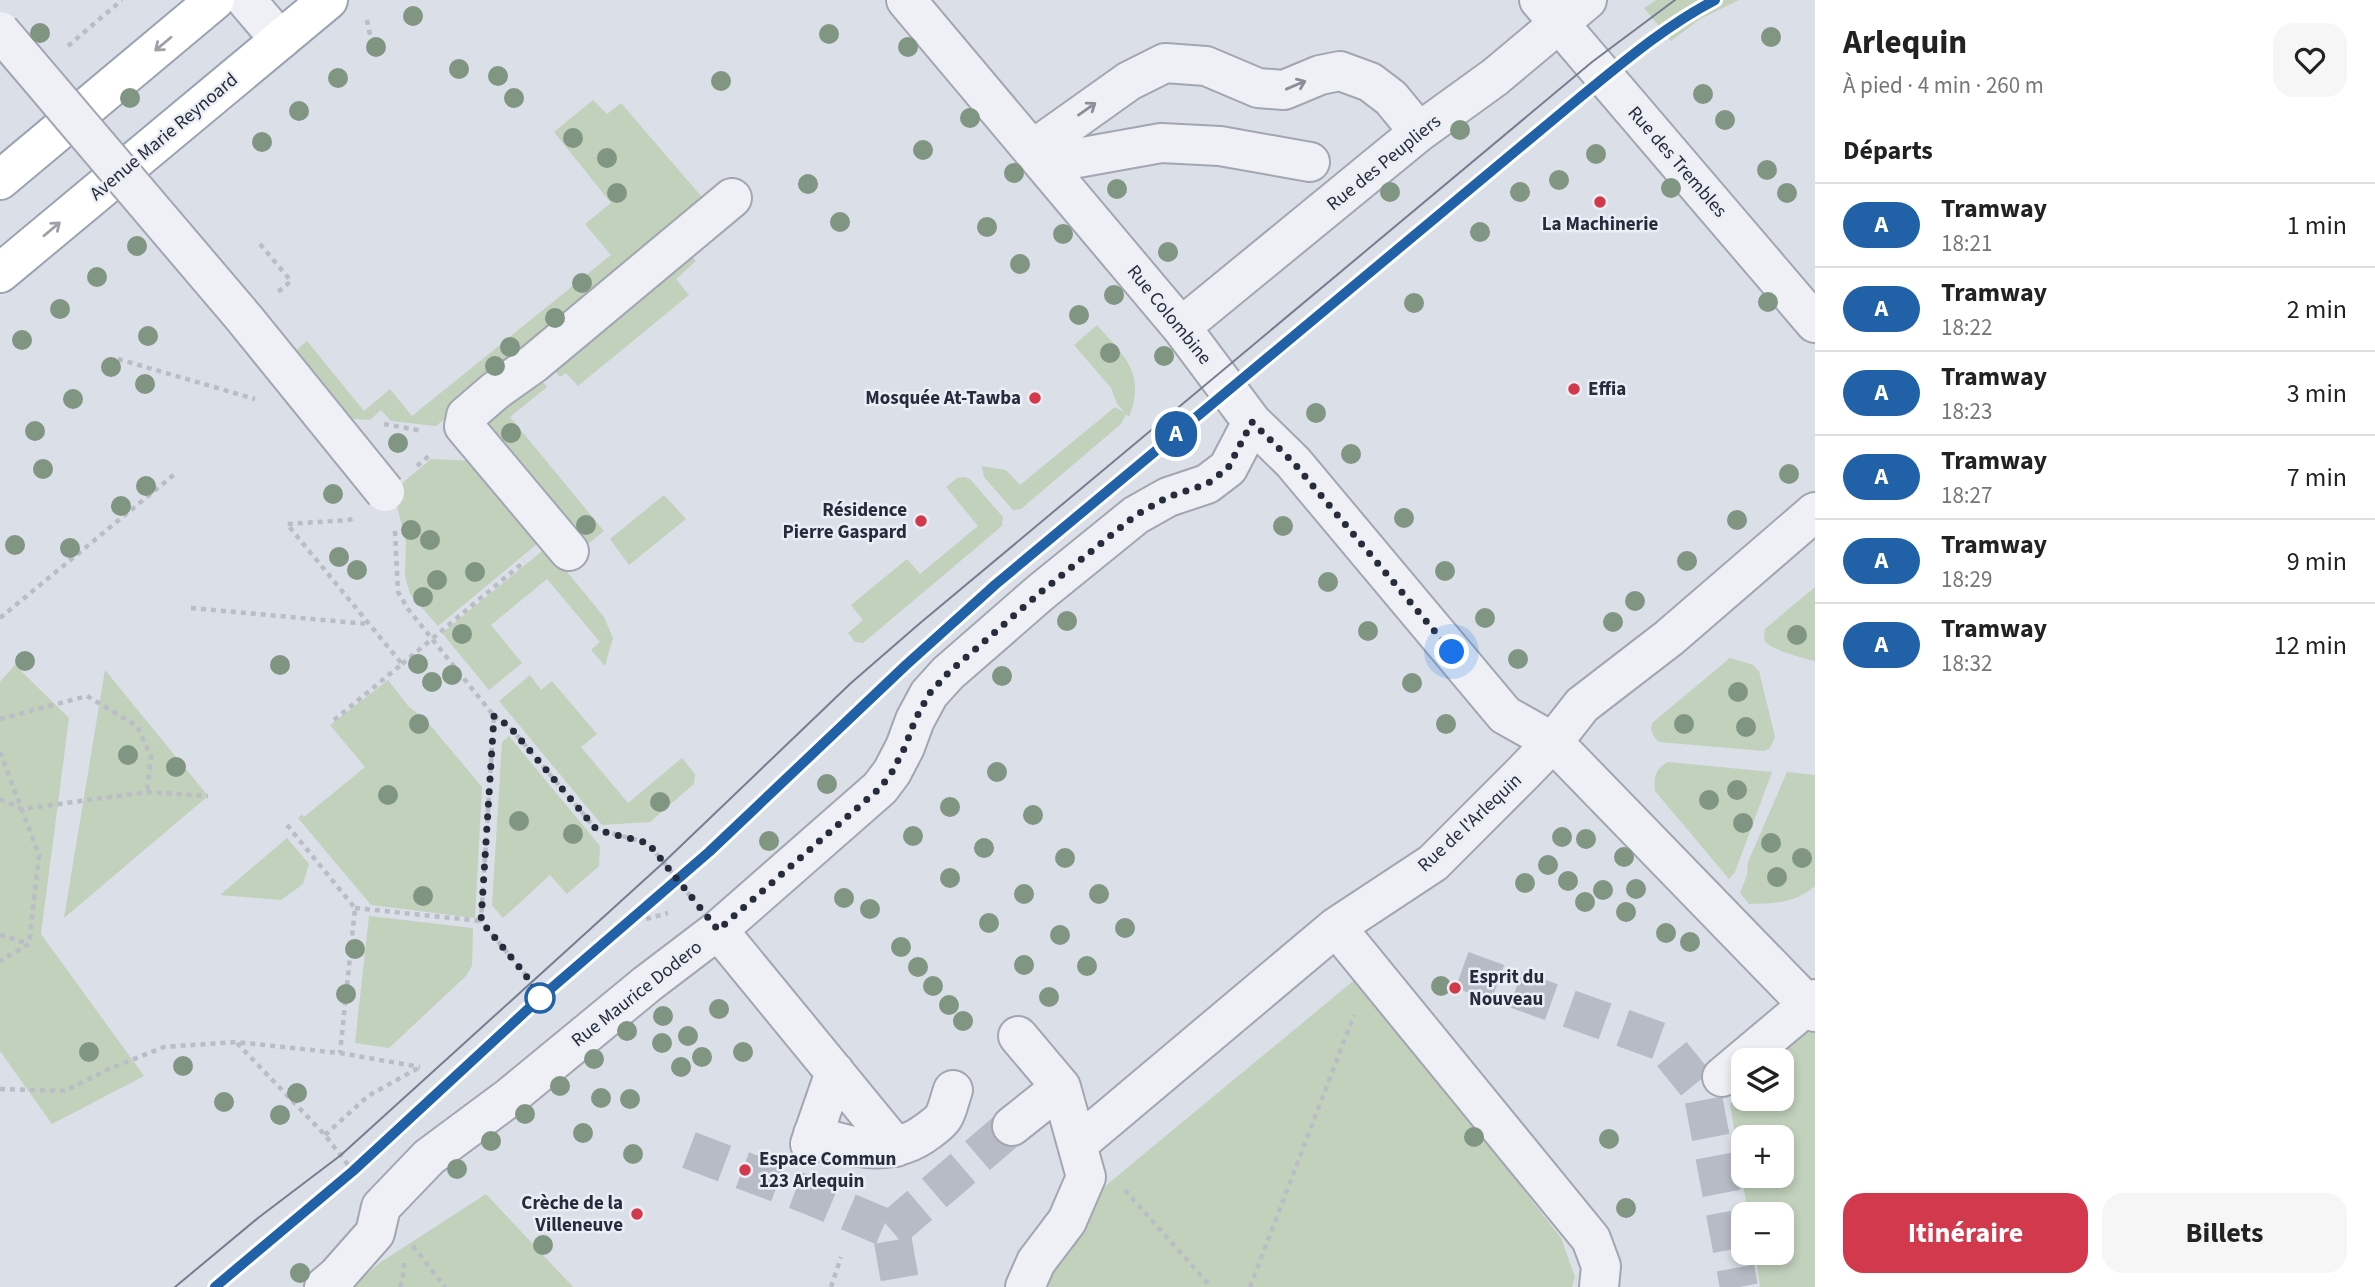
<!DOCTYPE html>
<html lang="fr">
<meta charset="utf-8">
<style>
body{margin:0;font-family:"Source Sans 3",sans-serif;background:#f6f6f6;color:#222;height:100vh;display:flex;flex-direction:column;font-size:26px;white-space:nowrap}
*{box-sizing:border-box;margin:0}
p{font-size:23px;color:#767676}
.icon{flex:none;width:38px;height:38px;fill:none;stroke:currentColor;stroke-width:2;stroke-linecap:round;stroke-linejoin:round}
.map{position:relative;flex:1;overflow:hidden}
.details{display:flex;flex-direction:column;background:#fff;width:560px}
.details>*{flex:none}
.badge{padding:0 14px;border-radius:23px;font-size:24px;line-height:46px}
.controls{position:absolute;left:1731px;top:1048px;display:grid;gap:14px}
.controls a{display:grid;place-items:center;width:63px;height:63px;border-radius:14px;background:#fff;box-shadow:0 4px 10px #0003;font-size:35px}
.you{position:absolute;width:35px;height:35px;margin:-18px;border:5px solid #fff;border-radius:50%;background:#1a73e8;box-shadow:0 0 0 10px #1a73e833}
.map>.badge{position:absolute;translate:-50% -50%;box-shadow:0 0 0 4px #fff}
h2{padding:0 28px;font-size:26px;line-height:63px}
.round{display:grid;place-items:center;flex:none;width:74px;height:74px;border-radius:21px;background:#f6f6f6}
.overview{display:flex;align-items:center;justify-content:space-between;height:119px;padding:0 28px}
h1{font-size:33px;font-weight:700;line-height:52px}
.button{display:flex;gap:14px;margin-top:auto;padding:14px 28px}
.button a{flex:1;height:80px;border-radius:21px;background:#d3394c;color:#fff;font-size:28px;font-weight:700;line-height:80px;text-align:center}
.button a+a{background:#f6f6f6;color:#222}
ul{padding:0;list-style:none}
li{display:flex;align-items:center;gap:21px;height:84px;padding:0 28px;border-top:2px solid #e0e0e0}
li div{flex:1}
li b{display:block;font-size:26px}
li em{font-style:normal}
li .badge{min-width:77px;font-weight:700;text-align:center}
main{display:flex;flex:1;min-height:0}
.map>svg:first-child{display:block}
.green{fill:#c1d1bc;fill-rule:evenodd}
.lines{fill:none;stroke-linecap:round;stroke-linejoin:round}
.minor-tunnel{stroke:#b7bbc5;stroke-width:38;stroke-dasharray:38 19;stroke-linecap:butt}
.minor-casing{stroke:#a1a6b1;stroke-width:42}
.major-casing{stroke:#9aa3b3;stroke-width:42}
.path{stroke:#babdc5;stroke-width:4.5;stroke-dasharray:5 5;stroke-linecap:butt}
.minor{stroke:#eef0f5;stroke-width:38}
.major{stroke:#fff;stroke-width:38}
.tram{stroke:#747e91;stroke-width:2}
.minor-bridge-casing{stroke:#a1a6b1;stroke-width:42;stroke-linecap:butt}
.minor-bridge{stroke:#eef0f5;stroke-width:38}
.tree{fill:#819583}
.oneway{stroke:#9da0a8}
.oneway2{stroke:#8a8e99}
.line-casing{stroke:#fff;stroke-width:16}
.line{stroke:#2061a7;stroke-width:10}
.walk{stroke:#252d3d;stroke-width:7;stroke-dasharray:0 12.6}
.poi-dot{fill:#d3394c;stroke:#ebeef4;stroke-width:2.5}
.stop-dot{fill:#fff;stroke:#2061a7;stroke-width:3.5}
.labels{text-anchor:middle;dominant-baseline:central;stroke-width:5;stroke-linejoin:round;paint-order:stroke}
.street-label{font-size:19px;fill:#252d3d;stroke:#ebeef4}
.poi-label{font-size:19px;font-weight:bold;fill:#252d3d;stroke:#ebeef4;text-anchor:start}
</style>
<main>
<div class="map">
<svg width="1815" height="1287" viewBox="0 0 1815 1287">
<rect width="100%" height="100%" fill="#dbdfe7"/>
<!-- green -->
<path class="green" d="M1656 0H1739L1700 19 1671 41 1644 8Z
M593 100 607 114 621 103 707 203 436 426 391 421 381 410 370 420 340 418 289 356 307 341 364 411 390 389 412 416 611 255 585 224 611 203 554 132Z
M685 249 696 261 676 279 689 295 578 386 566 373 560 377 549 364Z
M1097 325C1125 357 1146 373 1129 417L1126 414 1121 424 1021 509 1013 510 984 477 982 466 1006 470 1020 485 1115 407 1124 412 1117 404 1111 388 1074 345Z
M541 380 547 387 510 417 604 531 582 549 488 434 491 407Z
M431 459 476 461 542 540 438 626 410 594 405 576 406 542 393 491Z
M964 477 970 479 1003 517 1002 526 863 643 855 642 848 633 863 620 851 605 907 559 920 574 978 526 946 487 957 478Z
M664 495 686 519 629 565 610 539Z
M547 547 604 617 613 638 605 666 591 650 600 642 547 579 491 625 522 663 489 690 442 633Z
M1815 587V661C1804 658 1770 650 1765 641 1763 637 1765 633 1765 629Z
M1730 658 1753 665 1759 671 1775 737 1770 748 1764 751 1659 742C1653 736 1650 732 1652 723Z
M15 665 69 718 41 934 144 1076 52 1124 0 1051V682Z
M105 670 208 796 64 918Z
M530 675 541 690 552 681 597 734 581 747 628 803 682 758 695 774 694 784 650 822 602 825 499 701Z
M388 680 409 707 425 719 482 787 475 918 371 905 298 818 302 814 304 817 365 767 330 725Z
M509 736 600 846 599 866 567 894 550 875 503 918 492 905 502 742Z
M1668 762 1772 772 1735 872 1729 879 1655 791C1654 776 1655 769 1668 762Z
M1787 772 1815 775V886C1796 903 1773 904 1749 904L1740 893 1747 875 1748 862Z
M287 838 309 864 303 884 281 900 220 895Z
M369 916 473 928 472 966 466 976 389 1048 355 1043Z
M1358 977 1561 1238 1575 1277 1572 1287H1043L1098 1192Z
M1815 1022V1287H1760L1755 1253H1782V1214H1748L1730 1104 1743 1091V1099H1782V1060H1775ZM1743 1138H1782V1176H1743Z
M486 1194 573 1287H351L381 1262Z"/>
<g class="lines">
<!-- minor-tunnel -->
<path class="minor-tunnel" d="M1462 970 1662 1042 1702 1091 1739 1287
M689 1150 811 1196 891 1230 901 1287
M891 1230 1012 1126"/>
<defs>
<path id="minor" d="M246 0 280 40
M906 0 1181 327 1252 422 1293 462 1505 715 1553 742 1815 1012
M1539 0 1815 323
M1032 150 1129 81 1165 63 1206 66 1258 88 1284 90 1320 75 1340 71 1370 82 1391 98 1419 132
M1044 164 1161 143 1220 146 1310 162
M1181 327 1419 132 1495 77 1587 0
M569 551 464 426 466 416 495 391 533 364 732 198
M1336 927 1591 1239 1601 1266 1599 1287
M718 930 896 1147
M1018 1036 1061 1087 1086 1177 1067 1221 1036 1262 1025 1287
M1722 1077 1815 999
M1012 1126 1061 1087
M813 1134C851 1148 892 1159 928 1131 933 1127 941 1122 944 1116 948 1109 950 1098 953 1090
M810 1144 835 1072
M1078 1144 1336 927 1433 863 1522 774 1553 742 1582 705 1669 638 1815 512
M324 1287 337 1276 375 1233 381 1207 429 1157 511 1096 647 984 718 930 880 788 892 772 905 747 915 720 929 694 948 673 1041 592 1136 515 1168 497 1207 484 1228 468 1252 422"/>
<path id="major" d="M0 180 215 0
M0 273 328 0"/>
</defs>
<!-- minor casing -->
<use href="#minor" class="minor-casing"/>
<!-- major casing -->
<use href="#major" class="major-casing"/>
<!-- path -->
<path class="path" d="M367 20 370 35
M68 46 122 0
M260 244 291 281 278 292
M118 359 255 399
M384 424 423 431
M417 466 431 454
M395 531 398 592 408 609 494 716 481 921 525 974
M191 608 368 624
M0 618 176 473
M402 664 525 561
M494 716 509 726 596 829 648 843 691 897
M0 719 87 696 137 726 151 756 147 792
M334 720 402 664 287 524 349 520 353 518
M0 752 39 855 29 944 0 961
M0 799 22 809 147 792 208 796
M287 825 355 908 340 1053
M355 908 481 921
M646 919 668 913
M0 935 29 944
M237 1043 325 1135 355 1174
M0 1089 65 1091 109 1069 164 1047 236 1042 340 1053 420 1067
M325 1135 368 1096 420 1067
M1125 1190 1211 1287
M413 1246 445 1287
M400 1287 403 1280 404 1263
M831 1287 841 1257
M1250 1287 1354 1015"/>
<!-- minor -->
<use href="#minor" class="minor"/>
<!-- major -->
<use href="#major" class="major"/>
<!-- tram -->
<path class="tram" d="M175 1287 258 1218 341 1155 663 863 851 683 919 624 1592 62 1675 0
M215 1287 353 1171 540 998 709 852 906 665 996 584 1578 99C1621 64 1665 26 1715 0"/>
<defs>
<path id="minor-bridge" d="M0 31 244 318 385 492"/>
</defs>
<!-- minor-bridge casing -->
<use href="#minor-bridge" class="minor-bridge-casing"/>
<!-- minor-bridge -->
<use href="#minor-bridge" class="minor-bridge"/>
</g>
<!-- trees -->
<g class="tree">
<circle cx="413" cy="16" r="10"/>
<circle cx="40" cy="33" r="10"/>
<circle cx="829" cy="34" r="10"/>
<circle cx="1771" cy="37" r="10"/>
<circle cx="376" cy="47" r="10"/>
<circle cx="908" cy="47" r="10"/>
<circle cx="459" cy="69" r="10"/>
<circle cx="498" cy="76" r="10"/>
<circle cx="338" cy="78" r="10"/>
<circle cx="721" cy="81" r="10"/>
<circle cx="1703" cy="94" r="10"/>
<circle cx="130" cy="98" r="10"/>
<circle cx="514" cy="98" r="10"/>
<circle cx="299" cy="111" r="10"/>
<circle cx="970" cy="118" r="10"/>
<circle cx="1725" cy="120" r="10"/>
<circle cx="1460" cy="130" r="10"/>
<circle cx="573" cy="138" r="10"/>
<circle cx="262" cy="142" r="10"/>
<circle cx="923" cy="150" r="10"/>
<circle cx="1596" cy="154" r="10"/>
<circle cx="607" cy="158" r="10"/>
<circle cx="1767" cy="170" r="10"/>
<circle cx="1014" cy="173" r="10"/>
<circle cx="1559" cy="180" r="10"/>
<circle cx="808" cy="184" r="10"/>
<circle cx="1671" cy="188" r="10"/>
<circle cx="1117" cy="189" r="10"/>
<circle cx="1390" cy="192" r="10"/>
<circle cx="1520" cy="192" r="10"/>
<circle cx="617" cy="193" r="10"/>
<circle cx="1787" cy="193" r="10"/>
<circle cx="840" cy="222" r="10"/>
<circle cx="987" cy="227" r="10"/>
<circle cx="1480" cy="232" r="10"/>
<circle cx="1063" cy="234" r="10"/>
<circle cx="137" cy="246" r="10"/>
<circle cx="1168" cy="252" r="10"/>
<circle cx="1020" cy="264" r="10"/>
<circle cx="97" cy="277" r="10"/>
<circle cx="582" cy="283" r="10"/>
<circle cx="1114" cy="295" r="10"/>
<circle cx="1768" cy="302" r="10"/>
<circle cx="1414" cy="303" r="10"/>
<circle cx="60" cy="309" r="10"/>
<circle cx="1079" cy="315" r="10"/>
<circle cx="555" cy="318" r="10"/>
<circle cx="148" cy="336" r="10"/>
<circle cx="22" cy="340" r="10"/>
<circle cx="510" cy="347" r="10"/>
<circle cx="1110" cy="353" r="10"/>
<circle cx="1164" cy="356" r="10"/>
<circle cx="495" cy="366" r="10"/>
<circle cx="111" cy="367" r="10"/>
<circle cx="145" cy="384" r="10"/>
<circle cx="73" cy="399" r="10"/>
<circle cx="1316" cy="413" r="10"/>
<circle cx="35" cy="431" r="10"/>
<circle cx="511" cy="433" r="10"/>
<circle cx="398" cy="443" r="10"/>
<circle cx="1351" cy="454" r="10"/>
<circle cx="43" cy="469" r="10"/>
<circle cx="1789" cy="474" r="10"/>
<circle cx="146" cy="486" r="10"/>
<circle cx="333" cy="494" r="10"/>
<circle cx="121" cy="506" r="10"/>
<circle cx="1404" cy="518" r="10"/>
<circle cx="1737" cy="520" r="10"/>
<circle cx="586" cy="525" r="10"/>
<circle cx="1283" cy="526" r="10"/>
<circle cx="411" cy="530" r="10"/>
<circle cx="430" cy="540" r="10"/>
<circle cx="15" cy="545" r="10"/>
<circle cx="70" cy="548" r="10"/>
<circle cx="339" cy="557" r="10"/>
<circle cx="1687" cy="561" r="10"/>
<circle cx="357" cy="570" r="10"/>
<circle cx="1445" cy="571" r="10"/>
<circle cx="475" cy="572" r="10"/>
<circle cx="437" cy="580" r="10"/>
<circle cx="1328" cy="582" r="10"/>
<circle cx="423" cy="597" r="10"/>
<circle cx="1635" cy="601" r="10"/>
<circle cx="1485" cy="618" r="10"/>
<circle cx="1067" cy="621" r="10"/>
<circle cx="1613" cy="622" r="10"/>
<circle cx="1368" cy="631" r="10"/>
<circle cx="462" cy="634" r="10"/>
<circle cx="1797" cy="635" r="10"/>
<circle cx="1518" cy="659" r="10"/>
<circle cx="25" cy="661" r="10"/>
<circle cx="418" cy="664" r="10"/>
<circle cx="280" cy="665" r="10"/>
<circle cx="452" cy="675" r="10"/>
<circle cx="1002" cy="676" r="10"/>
<circle cx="432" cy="682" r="10"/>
<circle cx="1412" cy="683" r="10"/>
<circle cx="1738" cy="692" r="10"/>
<circle cx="419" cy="724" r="10"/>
<circle cx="1446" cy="724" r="10"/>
<circle cx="1684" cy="724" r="10"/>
<circle cx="1746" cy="727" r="10"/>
<circle cx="128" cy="755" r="10"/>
<circle cx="176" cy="767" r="10"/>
<circle cx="997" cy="772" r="10"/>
<circle cx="827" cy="784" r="10"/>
<circle cx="1737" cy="790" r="10"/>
<circle cx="388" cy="795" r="10"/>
<circle cx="1709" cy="800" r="10"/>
<circle cx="660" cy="802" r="10"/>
<circle cx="950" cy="807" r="10"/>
<circle cx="1033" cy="815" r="10"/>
<circle cx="519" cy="821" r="10"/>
<circle cx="1743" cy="823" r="10"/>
<circle cx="573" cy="834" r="10"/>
<circle cx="913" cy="836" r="10"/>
<circle cx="1562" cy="837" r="10"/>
<circle cx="1586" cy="839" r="10"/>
<circle cx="769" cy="841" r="10"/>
<circle cx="1771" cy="843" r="10"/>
<circle cx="984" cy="848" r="10"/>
<circle cx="1624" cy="857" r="10"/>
<circle cx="1065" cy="858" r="10"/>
<circle cx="1802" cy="858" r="10"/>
<circle cx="1548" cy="865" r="10"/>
<circle cx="1777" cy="877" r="10"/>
<circle cx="950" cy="878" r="10"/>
<circle cx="1568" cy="881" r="10"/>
<circle cx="1525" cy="883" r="10"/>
<circle cx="1636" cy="889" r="10"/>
<circle cx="1603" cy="890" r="10"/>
<circle cx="1024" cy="894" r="10"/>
<circle cx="1099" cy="894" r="10"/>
<circle cx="423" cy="896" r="10"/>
<circle cx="844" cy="898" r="10"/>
<circle cx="1585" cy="902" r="10"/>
<circle cx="870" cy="909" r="10"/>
<circle cx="1626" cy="912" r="10"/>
<circle cx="989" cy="923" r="10"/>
<circle cx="1125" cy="928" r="10"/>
<circle cx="1666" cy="933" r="10"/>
<circle cx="1060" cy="935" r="10"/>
<circle cx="1690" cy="942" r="10"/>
<circle cx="901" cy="947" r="10"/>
<circle cx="355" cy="949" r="10"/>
<circle cx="1024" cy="965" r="10"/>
<circle cx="1087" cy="966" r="10"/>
<circle cx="918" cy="967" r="10"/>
<circle cx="933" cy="986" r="10"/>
<circle cx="1441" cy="986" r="10"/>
<circle cx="346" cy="994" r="10"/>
<circle cx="1049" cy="997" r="10"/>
<circle cx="949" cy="1005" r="10"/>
<circle cx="719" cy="1009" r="10"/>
<circle cx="663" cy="1016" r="10"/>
<circle cx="963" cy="1021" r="10"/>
<circle cx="627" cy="1031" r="10"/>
<circle cx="688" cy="1036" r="10"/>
<circle cx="662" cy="1043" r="10"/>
<circle cx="89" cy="1052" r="10"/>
<circle cx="743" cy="1052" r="10"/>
<circle cx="702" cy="1057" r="10"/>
<circle cx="594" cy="1059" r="10"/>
<circle cx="183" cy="1066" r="10"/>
<circle cx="681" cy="1067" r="10"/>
<circle cx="560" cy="1086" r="10"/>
<circle cx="297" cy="1093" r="10"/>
<circle cx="601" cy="1098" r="10"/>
<circle cx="630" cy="1099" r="10"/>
<circle cx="224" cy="1102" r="10"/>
<circle cx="525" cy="1114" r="10"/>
<circle cx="280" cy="1115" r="10"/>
<circle cx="583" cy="1133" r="10"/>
<circle cx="1474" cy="1137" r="10"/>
<circle cx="1609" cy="1139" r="10"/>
<circle cx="491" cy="1141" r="10"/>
<circle cx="633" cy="1154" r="10"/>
<circle cx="457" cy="1169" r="10"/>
<circle cx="1626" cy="1208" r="10"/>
<circle cx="543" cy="1245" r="10"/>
<circle cx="300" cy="1273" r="10"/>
</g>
<!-- one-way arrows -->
<defs><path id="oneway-shaft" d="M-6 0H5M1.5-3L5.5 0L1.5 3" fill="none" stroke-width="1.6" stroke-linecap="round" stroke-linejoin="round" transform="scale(1.75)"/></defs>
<g class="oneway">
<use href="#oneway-shaft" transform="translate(163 44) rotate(140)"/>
<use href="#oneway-shaft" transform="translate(52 229) rotate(-40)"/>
</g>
<g class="oneway2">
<use href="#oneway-shaft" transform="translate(1296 85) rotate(-23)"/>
<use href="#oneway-shaft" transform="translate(1087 109) rotate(-35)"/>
</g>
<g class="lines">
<defs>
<path id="line" d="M215 1287 353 1171 540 998 709 852 906 665 996 584 1578 99C1621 64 1665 26 1715 0"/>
</defs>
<!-- line casing -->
<use href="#line" class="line-casing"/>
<!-- line -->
<use href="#line" class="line"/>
<!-- walk -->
<path class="walk" d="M540 998 525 974 481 921 494 716 509 726 597 830 648 843 718 930 880 788 892 772 905 747 915 720 929 694 948 673 1041 592 1136 515 1168 497 1207 484 1228 468 1252 422 1293 462 1452 652"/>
</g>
<!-- markers -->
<g class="poi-dot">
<circle cx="1600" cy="202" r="7"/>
<circle cx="1574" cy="389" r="7"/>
<circle cx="1035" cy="398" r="7"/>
<circle cx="921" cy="521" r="7"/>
<circle cx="1455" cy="988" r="7"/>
<circle cx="745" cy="1170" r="7"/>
<circle cx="637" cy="1214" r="7"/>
</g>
<circle class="stop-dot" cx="540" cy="998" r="14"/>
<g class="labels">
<!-- street labels -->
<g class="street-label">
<text transform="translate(164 137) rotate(-40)">Avenue Marie Reynoard</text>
<text transform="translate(1677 162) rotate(49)">Rue des Trembles</text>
<text transform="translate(1384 163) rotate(-39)">Rue des Peupliers</text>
<text transform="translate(1169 315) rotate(51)">Rue Colombine</text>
<text transform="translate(1470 823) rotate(-43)">Rue de l'Arlequin</text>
<text transform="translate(637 994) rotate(-38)">Rue Maurice Dodero</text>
</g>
<!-- poi labels -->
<g class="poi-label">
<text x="1600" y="224" text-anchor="middle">La Machinerie</text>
<text x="1588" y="389">Effia</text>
<text x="1021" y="398" text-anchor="end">Mosquée At-Tawba</text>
<text x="907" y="510" text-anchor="end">Résidence<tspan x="907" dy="22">Pierre Gaspard</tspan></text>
<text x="1469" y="977">Esprit du<tspan x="1469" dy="22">Nouveau</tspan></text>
<text x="759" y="1159">Espace Commun<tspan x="759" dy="22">123 Arlequin</tspan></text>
<text x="623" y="1203" text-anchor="end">Crèche de la<tspan x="623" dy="22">Villeneuve</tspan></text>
</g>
</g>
</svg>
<div class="controls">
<a><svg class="icon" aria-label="layers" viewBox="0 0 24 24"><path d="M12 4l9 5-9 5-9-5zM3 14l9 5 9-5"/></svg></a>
<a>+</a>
<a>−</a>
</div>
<div class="you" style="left:1452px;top:652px"></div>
<b class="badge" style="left:1176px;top:434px;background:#2061a7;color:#fff">A</b>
</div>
<section class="details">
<div class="overview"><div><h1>Arlequin</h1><p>À pied · 4 min · 260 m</p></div><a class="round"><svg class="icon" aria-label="heart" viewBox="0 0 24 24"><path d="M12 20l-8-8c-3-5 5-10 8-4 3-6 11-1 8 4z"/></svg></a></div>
<h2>Départs</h2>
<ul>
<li><span class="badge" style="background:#2061a7;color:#fff">A</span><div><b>Tramway</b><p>18:21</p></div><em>1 min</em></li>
<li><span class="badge" style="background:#2061a7;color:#fff">A</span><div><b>Tramway</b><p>18:22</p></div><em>2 min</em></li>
<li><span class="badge" style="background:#2061a7;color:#fff">A</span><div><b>Tramway</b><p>18:23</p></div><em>3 min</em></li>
<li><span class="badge" style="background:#2061a7;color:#fff">A</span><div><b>Tramway</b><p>18:27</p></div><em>7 min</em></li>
<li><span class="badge" style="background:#2061a7;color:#fff">A</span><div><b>Tramway</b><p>18:29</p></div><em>9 min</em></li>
<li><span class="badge" style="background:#2061a7;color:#fff">A</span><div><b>Tramway</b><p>18:32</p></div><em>12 min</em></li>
</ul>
<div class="button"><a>Itinéraire</a><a>Billets</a></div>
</section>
</main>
